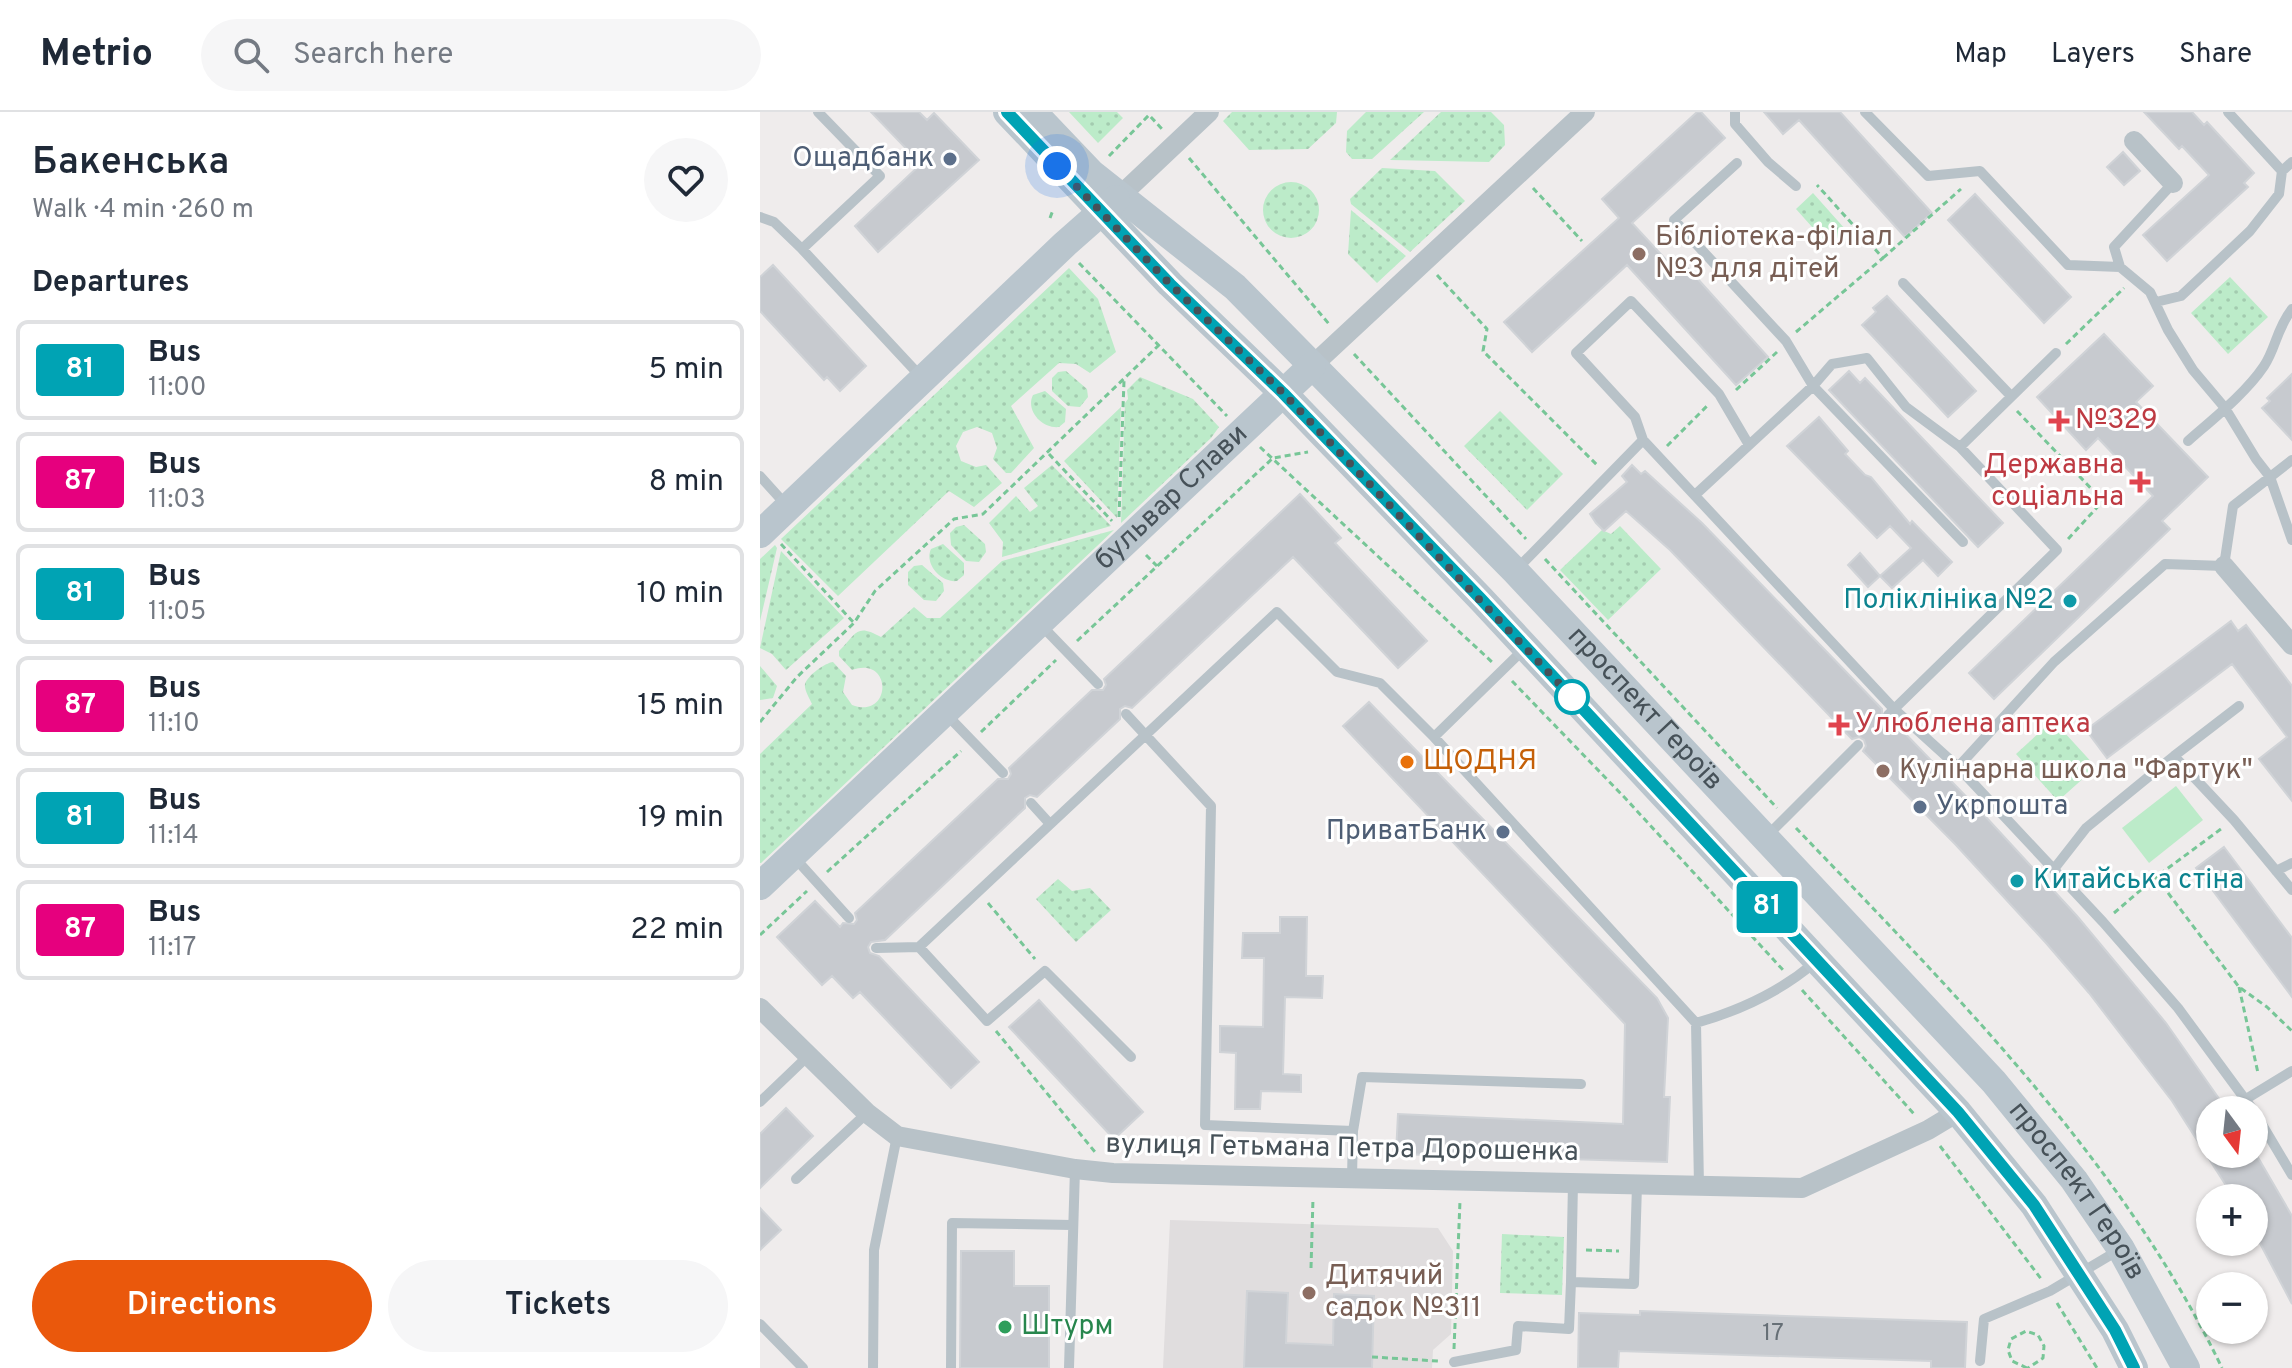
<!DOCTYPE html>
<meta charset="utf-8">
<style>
body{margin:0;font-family:Overpass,sans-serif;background:#f6f6f7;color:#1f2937;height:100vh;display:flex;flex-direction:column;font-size:30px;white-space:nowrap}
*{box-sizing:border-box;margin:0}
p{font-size:26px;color:#747a83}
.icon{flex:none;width:44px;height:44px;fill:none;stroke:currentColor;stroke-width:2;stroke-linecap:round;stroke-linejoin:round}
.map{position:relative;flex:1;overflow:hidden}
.sheet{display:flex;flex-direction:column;background:#fff;width:760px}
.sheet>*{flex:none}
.badge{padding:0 16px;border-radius:6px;font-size:28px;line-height:52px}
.needle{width:52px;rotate:165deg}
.controls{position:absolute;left:1436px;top:984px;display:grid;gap:16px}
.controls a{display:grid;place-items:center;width:72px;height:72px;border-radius:50%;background:#fff;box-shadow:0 2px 6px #0004;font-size:40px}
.you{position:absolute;width:40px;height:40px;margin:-20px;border:6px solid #fff;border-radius:50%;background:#1a73e8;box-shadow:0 0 0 12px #1a73e833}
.map>.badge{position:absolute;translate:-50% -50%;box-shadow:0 0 0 4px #fff}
h2{padding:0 32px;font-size:30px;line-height:72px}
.round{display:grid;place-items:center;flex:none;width:84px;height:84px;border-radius:42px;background:#f6f6f7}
.summary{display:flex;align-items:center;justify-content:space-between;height:136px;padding:0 32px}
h1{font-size:38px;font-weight:600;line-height:60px}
.button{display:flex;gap:16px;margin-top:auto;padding:16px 32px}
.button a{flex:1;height:92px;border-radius:48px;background:#ea580c;color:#fff;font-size:32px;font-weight:600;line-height:92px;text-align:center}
.button a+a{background:#f6f6f7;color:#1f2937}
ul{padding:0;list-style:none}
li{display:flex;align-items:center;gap:24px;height:100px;margin:0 16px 12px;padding:0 16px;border:4px solid #e0e1e3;border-radius:12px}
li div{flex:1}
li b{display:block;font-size:30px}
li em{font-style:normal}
li .badge{min-width:88px;font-weight:700;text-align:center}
header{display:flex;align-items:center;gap:48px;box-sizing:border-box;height:112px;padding:0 40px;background:#fff;border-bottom:2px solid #e0e1e3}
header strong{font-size:38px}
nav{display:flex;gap:44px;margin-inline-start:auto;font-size:28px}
.search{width:560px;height:72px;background:#f6f6f7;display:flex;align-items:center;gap:20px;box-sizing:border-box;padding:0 28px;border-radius:44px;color:#747a83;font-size:30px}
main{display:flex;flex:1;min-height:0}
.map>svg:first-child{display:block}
.education{fill:#e0ddde}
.grass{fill:url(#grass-dots)}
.pitch{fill:#bcebc9}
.building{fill:#c7cacf;stroke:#d0d3d7;stroke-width:2}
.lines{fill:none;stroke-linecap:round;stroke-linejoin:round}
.path{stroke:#77c697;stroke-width:3;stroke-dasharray:6 4;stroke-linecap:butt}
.service{stroke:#b8c2c8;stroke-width:10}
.minor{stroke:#b8c2c8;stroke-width:20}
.secondary{stroke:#b9c5cd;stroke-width:28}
.line-casing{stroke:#fff;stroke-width:18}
.line{stroke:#00a3b4;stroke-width:12}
.walk{stroke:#465158;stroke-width:8;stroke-dasharray:0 14.4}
.service-dot{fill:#5c6f8a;stroke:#fff;stroke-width:3}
.education-dot{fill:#8d6e63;stroke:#fff;stroke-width:3}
.health-dot{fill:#e0444e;stroke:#fff;stroke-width:3}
.culture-dot{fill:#0f9aa8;stroke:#fff;stroke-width:3}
.stop-dot{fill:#fff;stroke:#00a3b4;stroke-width:4}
.food-dot{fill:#e8710a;stroke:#fff;stroke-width:3}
.leisure-dot{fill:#2e9e5b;stroke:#fff;stroke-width:3}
.labels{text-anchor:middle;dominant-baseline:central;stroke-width:6;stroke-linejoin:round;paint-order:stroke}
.number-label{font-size:24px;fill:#666f76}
.service-label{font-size:28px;fill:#4e5e75;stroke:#fff;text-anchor:end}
.education-label{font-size:28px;fill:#785e54;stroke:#fff;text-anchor:start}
.health-label{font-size:28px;fill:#be3a42;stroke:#fff;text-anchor:start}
.street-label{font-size:28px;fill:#465158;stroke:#fff}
.culture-label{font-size:28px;fill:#0d838f;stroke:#fff;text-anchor:end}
.food-label{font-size:28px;fill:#c56008;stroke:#fff;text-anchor:start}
.leisure-label{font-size:28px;fill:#27864d;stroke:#fff;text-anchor:start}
</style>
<header>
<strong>Metrio</strong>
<div class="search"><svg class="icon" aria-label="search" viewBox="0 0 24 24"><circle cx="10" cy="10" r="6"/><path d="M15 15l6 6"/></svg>Search here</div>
<nav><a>Map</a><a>Layers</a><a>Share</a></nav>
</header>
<main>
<section class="sheet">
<div class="summary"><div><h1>Бакенська</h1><p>Walk · 4 min · 260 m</p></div><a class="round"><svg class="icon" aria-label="heart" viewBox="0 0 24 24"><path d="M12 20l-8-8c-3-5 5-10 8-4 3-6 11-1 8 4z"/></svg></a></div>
<h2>Departures</h2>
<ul>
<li><span class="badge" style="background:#00a3b4;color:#fff">81</span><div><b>Bus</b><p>11:00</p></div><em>5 min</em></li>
<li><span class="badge" style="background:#e6007e;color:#fff">87</span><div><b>Bus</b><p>11:03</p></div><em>8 min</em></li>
<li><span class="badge" style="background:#00a3b4;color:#fff">81</span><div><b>Bus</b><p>11:05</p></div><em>10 min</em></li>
<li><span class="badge" style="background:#e6007e;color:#fff">87</span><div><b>Bus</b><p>11:10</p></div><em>15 min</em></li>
<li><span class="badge" style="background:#00a3b4;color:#fff">81</span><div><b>Bus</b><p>11:14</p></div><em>19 min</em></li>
<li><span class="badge" style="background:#e6007e;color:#fff">87</span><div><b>Bus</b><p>11:17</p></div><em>22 min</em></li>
</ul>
<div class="button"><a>Directions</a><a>Tickets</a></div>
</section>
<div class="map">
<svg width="1532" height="1256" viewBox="0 0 1532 1256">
<defs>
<pattern id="grass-dots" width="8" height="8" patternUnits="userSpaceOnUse" patternTransform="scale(2)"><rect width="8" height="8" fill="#bcebc9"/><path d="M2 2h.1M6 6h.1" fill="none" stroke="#a3cbaf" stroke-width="1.8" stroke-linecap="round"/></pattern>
</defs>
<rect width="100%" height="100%" fill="#efecec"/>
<!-- education -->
<path class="education" d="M410 1108 678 1116 693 1139 691 1222 673 1238 672 1256H403Z"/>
<!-- grass -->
<path class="grass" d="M309 0H357L363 6 338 31Z
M472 0H577L576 11 548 37 489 38 463 9Z
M606 0H664L612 47H592L586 40 587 19Z
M681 0H731L744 13 745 33 729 50 630 48Z
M622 56 675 59 705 89 650 140 591 92 590 87Z
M503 98a28 28 0 1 1 56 0a28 28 0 1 1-56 0Z
M1053 81 1086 118 1069 134 1036 97Z
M591 98 646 144 617 171 588 142Z
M309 156 338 187 356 240 330 261 316 252 299 251 251 294 274 336 251 361H246L233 347 237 336 232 321 217 315 203 320 196 334 201 349 216 355 226 353 242 371 214 395 189 379 78 484 21 427Z
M1470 165 1508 205 1468 242 1431 201Z
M306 259 327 277 328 285 320 295 308 294 292 279V266L298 260Z
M380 265 433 287 459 315 451 326 361 411 365 291 368 287 367 278Z
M285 279 306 297 305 310 299 315C283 317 265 299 273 283Z
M361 295 357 406 304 349Z
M740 299 803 362 767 398 704 334Z
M292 353 351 414 242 445 243 430 229 411 256 384 270 400 278 394 264 376Z
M204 413 225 432 226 440 219 450 206 449 191 433 190 421 196 415Z
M860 414 901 457 848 508 800 458 842 418 851 422Z
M354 418 1 751H0V642L52 592C50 587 44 578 45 572 48 563 65 551 73 550L86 564 83 580 92 593C132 608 133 543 92 558L79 544V539C97 521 96 511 121 525L154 495 167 506H180L242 449Z
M183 432 204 451V463L197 469C181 471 164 452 171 437Z
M15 433 17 436 0 509V447Z
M21 439 84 506 26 558 12 542 0 536Z
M162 453 183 471 184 479 176 489 164 488 148 473V460L154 454Z
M0 554 17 574 13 586 0 588Z
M1293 608 1336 655 1298 689 1256 642Z
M298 767 312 779 330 776 351 798 316 830 276 787Z
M742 1122 804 1125 802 1183 740 1181Z"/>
<!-- pitch -->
<path class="pitch" d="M1416 674 1443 708 1389 751 1362 716Z"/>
<!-- building -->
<path class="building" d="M111 0H159L167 8 174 1 219 48 118 140 95 114 161 52Z
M937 0H941L965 26 872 111 910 152 918 145 1008 245 976 273 867 153 772 240 744 210 859 106 842 87Z
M1004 0H1080L1172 101 1145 125 1039 8 1023 22Z
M1384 0H1432L1444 13 1447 10 1494 61 1484 71 1488 75 1407 149 1383 123 1449 63 1422 34 1419 37Z
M1363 40 1380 59 1364 73 1347 55Z
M1215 82 1311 185 1284 211 1188 108Z
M13 153 106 254 80 279 67 265 64 268 0 199V165Z
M1127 184 1216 279 1188 305 1102 213 1116 200 1113 196Z
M1344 222 1393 274 1376 290 1448 365 1402 409 1410 417 1234 587 1209 561 1393 384 1338 326 1326 338 1277 285Z
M1089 259 1100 271 1105 266 1243 411 1218 435 1069 278Z
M1532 262V328L1502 296 1510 289 1507 286Z
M1059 305 1088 339 1085 342 1105 363 1111 365 1150 412 1152 409 1192 450 1178 464 1163 448 1132 476 1120 464 1151 436 1130 414 1117 426 1027 334Z
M872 353 881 362 885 359 942 411 1122 597V608L1127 611 1133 609 1225 704 1317 804 1406 911 1467 998H1450V1042H1496L1532 1104V1192L1494 1120V1086H1474L1412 989 1329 881 1286 831 1195 732 1103 639 1106 634 1104 628 1099 625 1092 627 910 438 866 399 844 419 836 411 830 402 867 370 862 364Z
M540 382 581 426 575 431 667 529 638 556 533 445 372 596 365 594 360 597V607L277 685 270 683 265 686V696L125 828 111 830 108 835 110 841 119 844 219 950 191 976 100 880 93 886 72 864 62 873 17 825 55 789 80 815 83 811 94 812 97 808 95 801 238 667H248L251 662 249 656 332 578H343L346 573 344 567Z
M1100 441 1120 464 1108 475 1088 453Z
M1471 509 1478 519 1486 513 1532 574V689L1499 647 1527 625 1472 552 1347 646 1326 618Z
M609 590 897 886 908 906 904 985H910L907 1050 636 1042 638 1002 863 1012 865 912 583 614Z
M1464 735 1532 826V885L1436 756Z
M520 805H547L546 864H563L562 886 525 885 523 962 541 963V980L501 979 500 997H475L476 941 460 940V914L503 915 504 846H482L483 821H520Z
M279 888 383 1000 354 1027 249 915Z
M26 996 53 1024 0 1076V1022Z
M0 1096 21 1118 0 1138Z
M201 1139H254V1174H289V1256H200Z
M487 1179 528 1181 526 1231 573 1233 574 1182 614 1184 612 1256H484Z
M880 1199 1207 1210 1205 1256H1171V1249L859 1239 858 1256H818L819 1201 880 1203Z"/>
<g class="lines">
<!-- path -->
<path class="path" d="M349 44 389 3 402 17
M429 46 569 212
M773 76 822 129
M290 106 293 98
M1123 146 1201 77
M319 151 467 304
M677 163 727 217 723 239 837 353
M1036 220 1123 146 1057 73
M1306 232 1364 176
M594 242 766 427
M976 278 1017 240
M1257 299 1343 389 1308 427
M907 334 947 294
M500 335 732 550
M289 342 352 409
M359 405 364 269
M21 432 94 511
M386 443 397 454
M785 447 1017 696
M317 529 513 346 548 340
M752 569 866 687 1023 858
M0 610 37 565 94 511 115 479 194 407 223 402 399 233
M221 620 296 548
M1036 716C1194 881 1362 1048 1462 1256
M67 760 201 639
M1396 765 1479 875 1507 895 1532 919
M228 791 275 847
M1354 801 1396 765 1461 717
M0 823 47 779
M1479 875 1498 961
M1042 878 1155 1003
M236 919 335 1040
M1180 1034 1282 1168
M826 1138 859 1139
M551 1156 553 1086
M1297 1191 1337 1256
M694 1237 700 1089
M612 1245 678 1249
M1267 1256 1252 1249 1248 1238 1251 1227 1266 1219 1278 1223 1284 1234 1283 1246 1268 1256"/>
<!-- service -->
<path class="service" d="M975 0V12L1008 50 1036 74
M1105 0 1168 64 1220 59 1308 153 1360 155 1390 180 1408 218 1433 258 1465 296 1496 347 1510 365 1532 428
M1468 0 1522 59 1532 50
M977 51 914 108 1026 229 1053 274 1203 430
M0 105 14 110 42 137 162 266
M42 137 120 64 58 0
M1360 155 1354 135 1413 71
M1143 171 1251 284
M1396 190 1421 184 1490 119 1519 82 1522 59
M1428 329C1453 307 1486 281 1504 254 1516 236 1516 218 1532 197
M989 333 959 282 871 189 816 241 875 305 883 328 1134 597 1198 655 1343 810 1418 896 1493 998
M0 364 27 394
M935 383 1053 274 1072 252 1107 246 1146 295 1200 335
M756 458 883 328
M281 513 338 572
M186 602 243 661
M366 602 451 694 445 1013 593 1019
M1128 603 1297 438 1200 335 1296 241
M674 625 764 537
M1414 644 1479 594
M1198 655 1294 550 1405 452 1464 454 1473 394 1532 348
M271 691 290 712
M1006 725 1098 633
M34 745 89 806
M1294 757 1326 716 1414 644 1474 708 1532 778
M1516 759 1532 751
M1012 796 1042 769
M159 835 517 500 577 560 620 571 674 625 936 911 939 1074
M116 836 159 835 227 909 285 859 371 945
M936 911C978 899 1021 879 1054 851
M1486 987 1532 959
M0 990 48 944
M1494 999 1532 1063
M592 1066 593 1019 602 965 821 972
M36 1067 107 1001
M813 1071 811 1170 874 1172 877 1073
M0 1212 43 1256
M1220 1249 1224 1207 1290 1179 1359 1138
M694 1250 756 1238 758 1214 809 1217 811 1170
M113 1256 114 1138 137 1024
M191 1256 192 1111 312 1113
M309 1256 315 1057"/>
<!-- minor -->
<path class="minor" d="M1374 29 1413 71
M360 84 449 0
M552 254 825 0
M1464 454 1532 533
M0 896 107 1001 137 1024 315 1057 353 1061 1042 1076 1168 1018 1198 1000"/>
<!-- secondary -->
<g class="secondary">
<path d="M247 0 410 172 523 281 721 487 1198 1000 1274 1093 1355 1218 1374 1256"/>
<path id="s1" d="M273 0 331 61 475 175 755 459 1234 970 1314 1068 1361 1137 1426 1256"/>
<path d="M0 422 305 132 356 87"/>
<path id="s2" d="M0 774 552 254"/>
</g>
</g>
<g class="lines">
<defs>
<path id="line" d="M247 0 410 172 523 281 721 487 1198 1000 1274 1093 1355 1218 1374 1256"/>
</defs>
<!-- line casing -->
<use href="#line" class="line-casing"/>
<!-- line -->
<use href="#line" class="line"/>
<!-- walk -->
<path class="walk" d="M297 54 410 172 523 281 812 585"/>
</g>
<!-- markers -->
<g class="service-dot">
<circle cx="190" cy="47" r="8"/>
<circle cx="1160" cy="695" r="8"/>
<circle cx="743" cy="720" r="8"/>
</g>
<g class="education-dot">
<circle cx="879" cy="142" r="8"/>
<circle cx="1123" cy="659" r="8"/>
<circle cx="549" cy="1181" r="8"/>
</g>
<g class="health-dot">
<path d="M1295 297h8v8h8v8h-8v8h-8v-8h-8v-8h8z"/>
<path d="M1376 358h8v8h8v8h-8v8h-8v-8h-8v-8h8z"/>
<path d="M1075 601h8v8h8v8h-8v8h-8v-8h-8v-8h8z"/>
</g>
<g class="culture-dot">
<circle cx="1310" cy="489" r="8"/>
<circle cx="1257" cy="769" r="8"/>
</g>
<circle class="stop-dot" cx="812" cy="585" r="16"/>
<circle class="food-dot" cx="647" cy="650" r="8"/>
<circle class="leisure-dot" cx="245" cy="1215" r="8"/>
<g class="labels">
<!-- number labels -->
<g class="number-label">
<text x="1013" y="1222">17</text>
</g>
<!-- service labels -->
<g class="service-label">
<text x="174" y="47">Ощадбанк</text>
<text x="1176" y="695" text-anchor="start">Укрпошта</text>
<text x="727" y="720">ПриватБанк</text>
</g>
<!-- education labels -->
<g class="education-label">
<text x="895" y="126">Бібліотека-філіал<tspan x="895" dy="32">№3 для дітей</tspan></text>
<text x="1139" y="659">Кулінарна школа "Фартук"</text>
<text x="565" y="1165">Дитячий<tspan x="565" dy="32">садок №311</tspan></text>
</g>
<!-- health labels -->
<g class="health-label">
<text x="1315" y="309">№329</text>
<text x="1364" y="354" text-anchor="end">Державна<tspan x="1364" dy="32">соціальна</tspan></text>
<text x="1095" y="613">Улюблена аптека</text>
</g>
<!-- street labels -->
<g class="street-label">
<text stroke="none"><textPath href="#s2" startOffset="566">бульвар Слави</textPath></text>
<text stroke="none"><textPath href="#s1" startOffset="856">проспект Героїв</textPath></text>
<text transform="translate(582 1037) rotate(1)">вулиця Гетьмана Петра Дорошенка</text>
<text stroke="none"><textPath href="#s1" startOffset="1504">проспект Героїв</textPath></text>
</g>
<!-- culture labels -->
<g class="culture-label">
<text x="1294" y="489">Поліклініка №2</text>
<text x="1273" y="769" text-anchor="start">Китайська стіна</text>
</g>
<!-- food labels -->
<g class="food-label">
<text x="663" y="650">ЩОДНЯ</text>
</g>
<!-- leisure labels -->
<g class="leisure-label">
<text x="261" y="1215">Штурм</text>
</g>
</g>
</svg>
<div class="controls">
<a><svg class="needle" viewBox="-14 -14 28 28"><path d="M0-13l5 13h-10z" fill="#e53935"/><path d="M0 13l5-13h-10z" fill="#747a83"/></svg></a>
<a>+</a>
<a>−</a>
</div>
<div class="you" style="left:297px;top:54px"></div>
<b class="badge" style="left:1007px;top:795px;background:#00a3b4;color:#fff">81</b>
</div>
</main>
